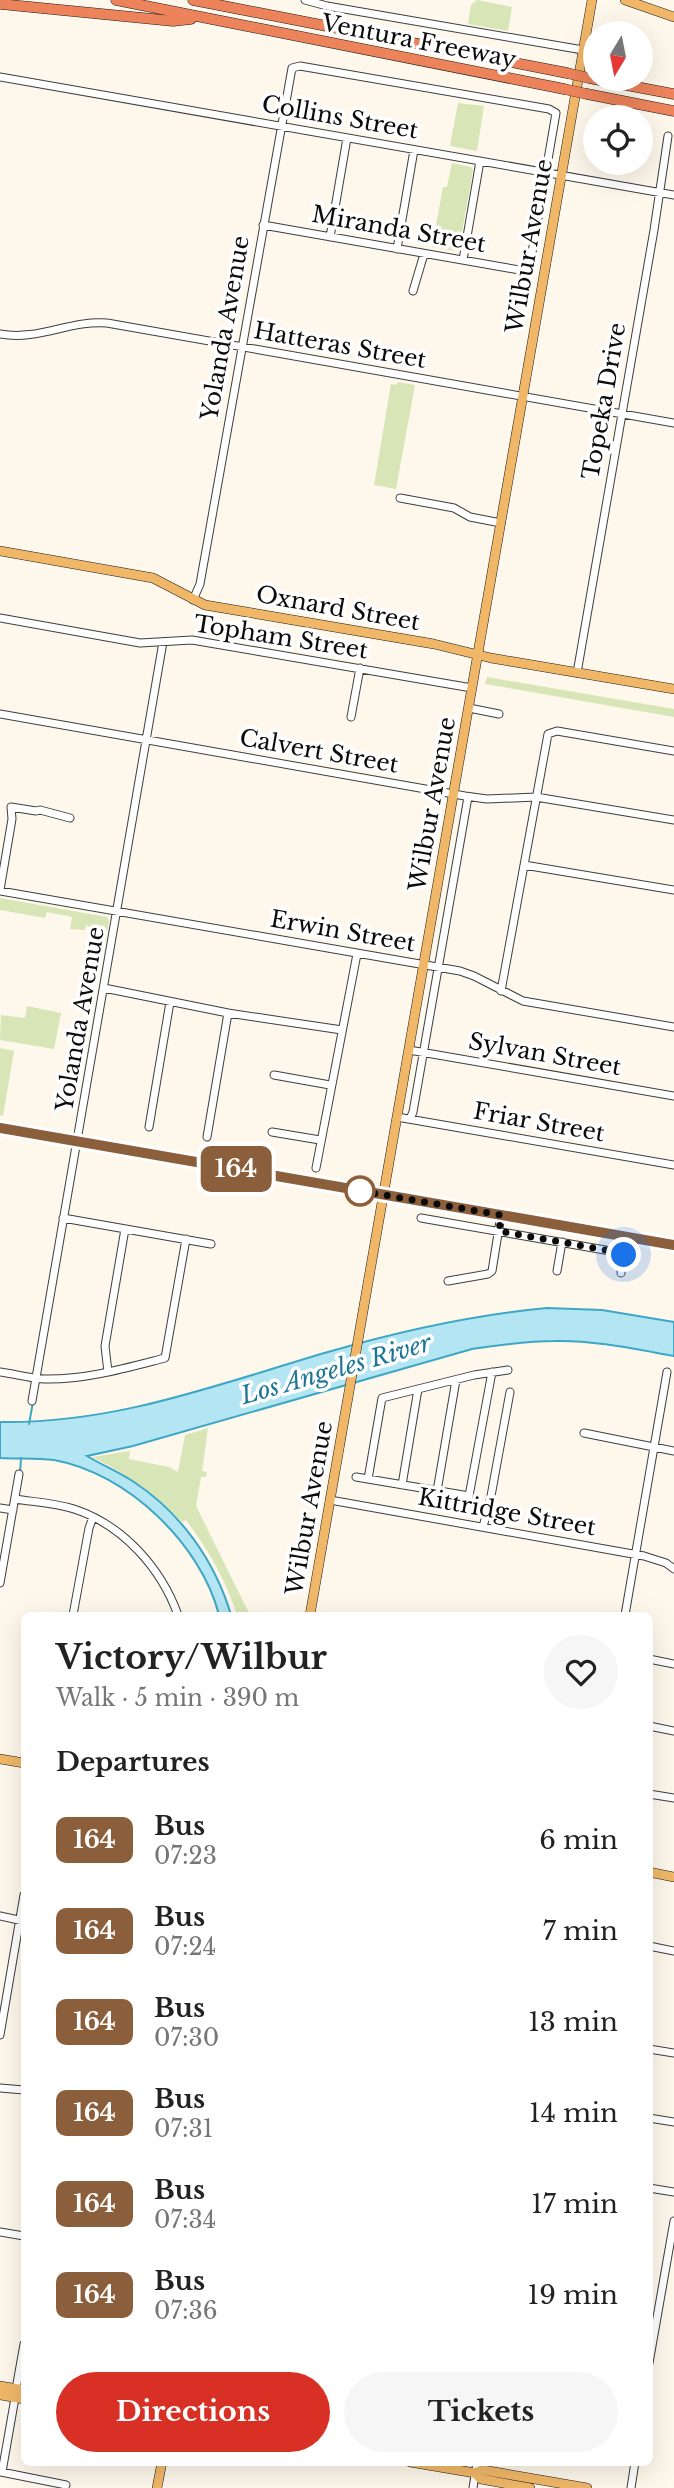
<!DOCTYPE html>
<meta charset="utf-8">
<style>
body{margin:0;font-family:"Libre Baskerville",serif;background:#f6f6f6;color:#222;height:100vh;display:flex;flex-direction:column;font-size:26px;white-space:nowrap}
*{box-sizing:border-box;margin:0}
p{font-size:23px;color:#767676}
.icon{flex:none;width:38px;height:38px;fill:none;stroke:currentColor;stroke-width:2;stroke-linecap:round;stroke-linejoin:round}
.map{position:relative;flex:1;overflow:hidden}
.sheet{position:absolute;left:21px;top:1612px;width:632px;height:854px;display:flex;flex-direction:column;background:#fff;border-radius:10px;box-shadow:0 7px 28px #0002}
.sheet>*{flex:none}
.badge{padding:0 14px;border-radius:10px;font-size:24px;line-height:46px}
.needle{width:46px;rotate:190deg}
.tools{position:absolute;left:583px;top:21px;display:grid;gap:14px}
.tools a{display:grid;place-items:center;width:70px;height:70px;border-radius:50%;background:#fff;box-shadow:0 7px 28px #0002;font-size:35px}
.you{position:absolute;width:35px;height:35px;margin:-18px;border:5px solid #fff;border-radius:50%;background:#1a73e8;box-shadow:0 0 0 10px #1a73e833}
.map>.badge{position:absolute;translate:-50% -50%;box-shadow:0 0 0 4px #fff}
h2{padding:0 35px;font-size:26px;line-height:63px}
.round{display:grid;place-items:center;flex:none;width:74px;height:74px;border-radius:37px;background:#f6f6f6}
.head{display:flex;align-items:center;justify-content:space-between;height:119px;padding:0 35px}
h1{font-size:33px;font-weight:800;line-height:52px}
.cta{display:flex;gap:14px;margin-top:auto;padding:14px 35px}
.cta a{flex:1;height:80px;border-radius:42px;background:#d93025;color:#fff;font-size:28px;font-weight:800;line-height:80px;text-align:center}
.cta a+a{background:#f6f6f6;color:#222}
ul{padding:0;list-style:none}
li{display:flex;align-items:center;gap:21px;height:91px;padding:0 35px}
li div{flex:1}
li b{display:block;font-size:26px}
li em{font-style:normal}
li .badge{min-width:77px;font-weight:700;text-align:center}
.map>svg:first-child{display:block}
.green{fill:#d8e6b7}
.water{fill:#b3e6f2;stroke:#3ea7c5;stroke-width:2}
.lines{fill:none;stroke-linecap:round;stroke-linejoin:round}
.stream{stroke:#3ea7c5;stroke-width:2}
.minor-casing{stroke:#3e3e3e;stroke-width:9}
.major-casing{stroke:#1c1c1c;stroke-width:10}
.highway-casing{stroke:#1c1c1c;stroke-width:11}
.minor{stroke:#fff;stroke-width:7}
.major{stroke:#f0b768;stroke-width:9}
.highway{stroke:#ec835b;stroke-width:10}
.highway-bridge-casing{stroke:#1c1c1c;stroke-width:11;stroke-linecap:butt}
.highway-bridge{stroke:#ec835b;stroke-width:10}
.line-casing{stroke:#fff;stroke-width:16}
.line{stroke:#8b5e3c;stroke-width:10}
.walk{stroke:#0b0b0b;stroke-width:7;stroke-dasharray:0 12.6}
.stop-dot{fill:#fff;stroke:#8b5e3c;stroke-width:3.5}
.labels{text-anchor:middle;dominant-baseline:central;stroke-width:7;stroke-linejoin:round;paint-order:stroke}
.street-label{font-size:23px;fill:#0b0b0b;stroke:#fff}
.water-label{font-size:24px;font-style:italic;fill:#1d7695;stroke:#fff}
</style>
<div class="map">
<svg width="674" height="2488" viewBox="0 0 674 2488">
<rect width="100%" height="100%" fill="#fef7eb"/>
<!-- green -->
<path class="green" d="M477 0 512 7 508 31 468 24 471 5Z
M458 103 484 106 477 151 450 146Z
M452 163 471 167 473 170 459 249 456 251 432 247 443 187H447Z
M398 382 415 385 396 489 374 485 391 384 396 385Z
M487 677 674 709V717L485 684Z
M0 898 107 917 109 921 105 944 97 940 95 934 96 931 86 925 85 930 70 929 72 917 47 912 45 918 0 910Z
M27 1006 61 1013 54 1049 0 1040 1 1015 25 1018Z
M0 1048 14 1051 3 1116 0 1115Z
M208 1428 202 1471 207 1472 206 1477H201L196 1506 250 1615H237C226 1580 208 1550 186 1520L182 1522C156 1494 127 1474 92 1457L130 1451 129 1459 169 1467 178 1472 185 1435Z"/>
<!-- water -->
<path class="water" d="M547 1308 602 1310 674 1322V1356C635 1349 594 1340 554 1341 527 1341 500 1345 472 1349L133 1446 87 1456C102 1465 119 1472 134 1482 181 1513 215 1561 231 1615H219C201 1544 127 1473 54 1460 36 1458 18 1459 0 1458V1422C116 1424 218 1384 328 1352 400 1331 472 1315 547 1308Z"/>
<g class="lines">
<!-- stream -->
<path class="stream" d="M29 1424 33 1402
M20 1473 21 1458"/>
<defs>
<path id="minor" d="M305 0 327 6 583 50
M0 77 674 195
M330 237 347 138
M397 249 414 150
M463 260 480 161
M413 291 424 254
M0 334C39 341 69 320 107 323L674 423
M400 498 454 508 470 517 501 523
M193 600 200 584 292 68 300 66 549 109 556 113 529 270 525 271 263 225
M0 618 140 643 192 640 472 688
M577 673 654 230 668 136
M469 708 499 714
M0 714 465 796 487 799 536 797 674 820
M351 717 360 668
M524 865 674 890
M0 890 12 819 11 807 36 811 40 810 70 818
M0 891 460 971 474 976 523 1001 674 1027
M104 988 228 1013 342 1030
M501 991 548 734 557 731 674 751
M409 1050 674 1096
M274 1075 330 1085
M397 1117 674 1165
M410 1119 413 1112 468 797
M149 1127 170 1002
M272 1132 320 1140
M207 1137 228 1013
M316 1168 357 954
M63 1218 211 1244
M421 1218 622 1253 621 1273
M557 1271 562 1242
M448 1281 488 1274 492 1271 501 1215
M0 1372C15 1374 29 1378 44 1379 85 1380 126 1368 165 1358L186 1239
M108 1372 105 1346 125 1229
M32 1401 163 642
M584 1433 674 1451
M356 1477 469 1496 492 1372
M368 1479 382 1398 474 1375 508 1370
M402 1485 418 1389
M437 1491 456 1380
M15 1499C34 1502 55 1503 74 1509 123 1525 161 1568 178 1615
M330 1500 644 1556 666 1563 674 1569
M0 1508 13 1510
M483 1527 491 1496 510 1392
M0 1583 19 1474
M73 1615 89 1528 93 1517
M625 1615 667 1372
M649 1659 674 1664
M649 1726 674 1731
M649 1794 674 1798
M0 1916 23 1921
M649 1946 674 1951
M0 2035 24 1895
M649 2049 674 2053
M0 2088 24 2090
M649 2118 674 2122
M649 2188 674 2192
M0 2232 24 2236
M649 2363 674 2221
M16 2389 24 2344
M1 2472 66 2485
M2 2472 15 2398
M473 2488 477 2462
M631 2488 635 2462"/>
<path id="major" d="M625 0 674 17
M0 551 153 578 205 605 434 644 491 658 674 689
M0 1128 674 1246
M310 1615 592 0
M0 1759 24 1763
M649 1872 674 1877
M0 2386 24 2390
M0 2395 24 2399
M410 2462 475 2473 483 2470 587 2488
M475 2473 481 2479 530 2488
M157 2488 162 2462"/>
<path id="highway" d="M116 0 564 89
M193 0 567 73
M0 4 173 21 191 19
M589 78 674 94
M587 94 674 111"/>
</defs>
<!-- minor casing -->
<use href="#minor" class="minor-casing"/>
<!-- major casing -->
<use href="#major" class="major-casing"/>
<!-- highway casing -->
<use href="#highway" class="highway-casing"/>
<!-- minor -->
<use href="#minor" class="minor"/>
<!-- major -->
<use href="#major" class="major"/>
<!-- highway -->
<use href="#highway" class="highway"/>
<defs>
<path id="highway-bridge" d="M567 73 589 78
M564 89 587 94"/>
</defs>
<!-- highway-bridge casing -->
<use href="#highway-bridge" class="highway-bridge-casing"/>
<!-- highway-bridge -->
<use href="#highway-bridge" class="highway-bridge"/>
</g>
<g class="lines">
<defs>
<path id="line" d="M0 1128 674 1245"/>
</defs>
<!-- line casing -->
<use href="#line" class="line-casing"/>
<!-- line -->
<use href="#line" class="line"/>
<!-- walk -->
<path class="walk" d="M360 1191 355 1190 501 1215 499 1231 622 1253 624 1255"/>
</g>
<!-- markers -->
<circle class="stop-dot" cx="360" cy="1191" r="14"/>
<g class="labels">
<!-- street labels -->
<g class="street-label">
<text transform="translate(419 41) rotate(11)">Ventura Freeway</text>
<text transform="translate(340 117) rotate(10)">Collins Street</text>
<text transform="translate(399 229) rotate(10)">Miranda Street</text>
<text transform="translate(529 246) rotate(-80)">Wilbur Avenue</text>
<text transform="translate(225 328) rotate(-80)">Yolanda Avenue</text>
<text transform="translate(340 345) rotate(10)">Hatteras Street</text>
<text transform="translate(604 401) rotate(-80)">Topeka Drive</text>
<text transform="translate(338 608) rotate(10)">Oxnard Street</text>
<text transform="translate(281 637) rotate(9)">Topham Street</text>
<text transform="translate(319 751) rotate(10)">Calvert Street</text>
<text transform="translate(432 804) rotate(-80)">Wilbur Avenue</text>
<text transform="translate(343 931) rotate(10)">Erwin Street</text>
<text transform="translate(80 1019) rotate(-80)">Yolanda Avenue</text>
<text transform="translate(545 1054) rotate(10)">Sylvan Street</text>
<text transform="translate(539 1122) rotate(10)">Friar Street</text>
<text transform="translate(309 1508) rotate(-80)">Wilbur Avenue</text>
<text transform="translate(507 1512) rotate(10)">Kittridge Street</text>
</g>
<!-- water labels -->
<g class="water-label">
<text transform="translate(336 1369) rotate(-16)">Los Angeles River</text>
</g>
</g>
</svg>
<div class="tools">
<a><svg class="needle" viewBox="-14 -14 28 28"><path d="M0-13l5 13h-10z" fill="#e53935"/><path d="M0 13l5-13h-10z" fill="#767676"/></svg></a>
<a><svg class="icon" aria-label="locate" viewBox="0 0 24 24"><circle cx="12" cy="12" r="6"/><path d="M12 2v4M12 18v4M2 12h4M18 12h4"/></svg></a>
</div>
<div class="you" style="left:624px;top:1255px"></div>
<b class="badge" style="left:236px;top:1169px;background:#8b5e3c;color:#fff">164</b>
<section class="sheet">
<div class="head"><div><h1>Victory/Wilbur</h1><p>Walk · 5 min · 390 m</p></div><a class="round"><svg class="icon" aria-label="heart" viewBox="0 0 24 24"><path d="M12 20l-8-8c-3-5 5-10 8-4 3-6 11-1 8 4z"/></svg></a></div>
<h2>Departures</h2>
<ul>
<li><span class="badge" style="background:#8b5e3c;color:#fff">164</span><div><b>Bus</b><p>07:23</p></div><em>6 min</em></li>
<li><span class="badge" style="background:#8b5e3c;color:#fff">164</span><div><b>Bus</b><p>07:24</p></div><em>7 min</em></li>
<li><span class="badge" style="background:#8b5e3c;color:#fff">164</span><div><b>Bus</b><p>07:30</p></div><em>13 min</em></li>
<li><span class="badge" style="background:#8b5e3c;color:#fff">164</span><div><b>Bus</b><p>07:31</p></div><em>14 min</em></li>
<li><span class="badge" style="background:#8b5e3c;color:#fff">164</span><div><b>Bus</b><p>07:34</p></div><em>17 min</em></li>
<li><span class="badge" style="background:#8b5e3c;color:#fff">164</span><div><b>Bus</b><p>07:36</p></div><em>19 min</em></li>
</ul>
<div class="cta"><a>Directions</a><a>Tickets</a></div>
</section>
</div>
